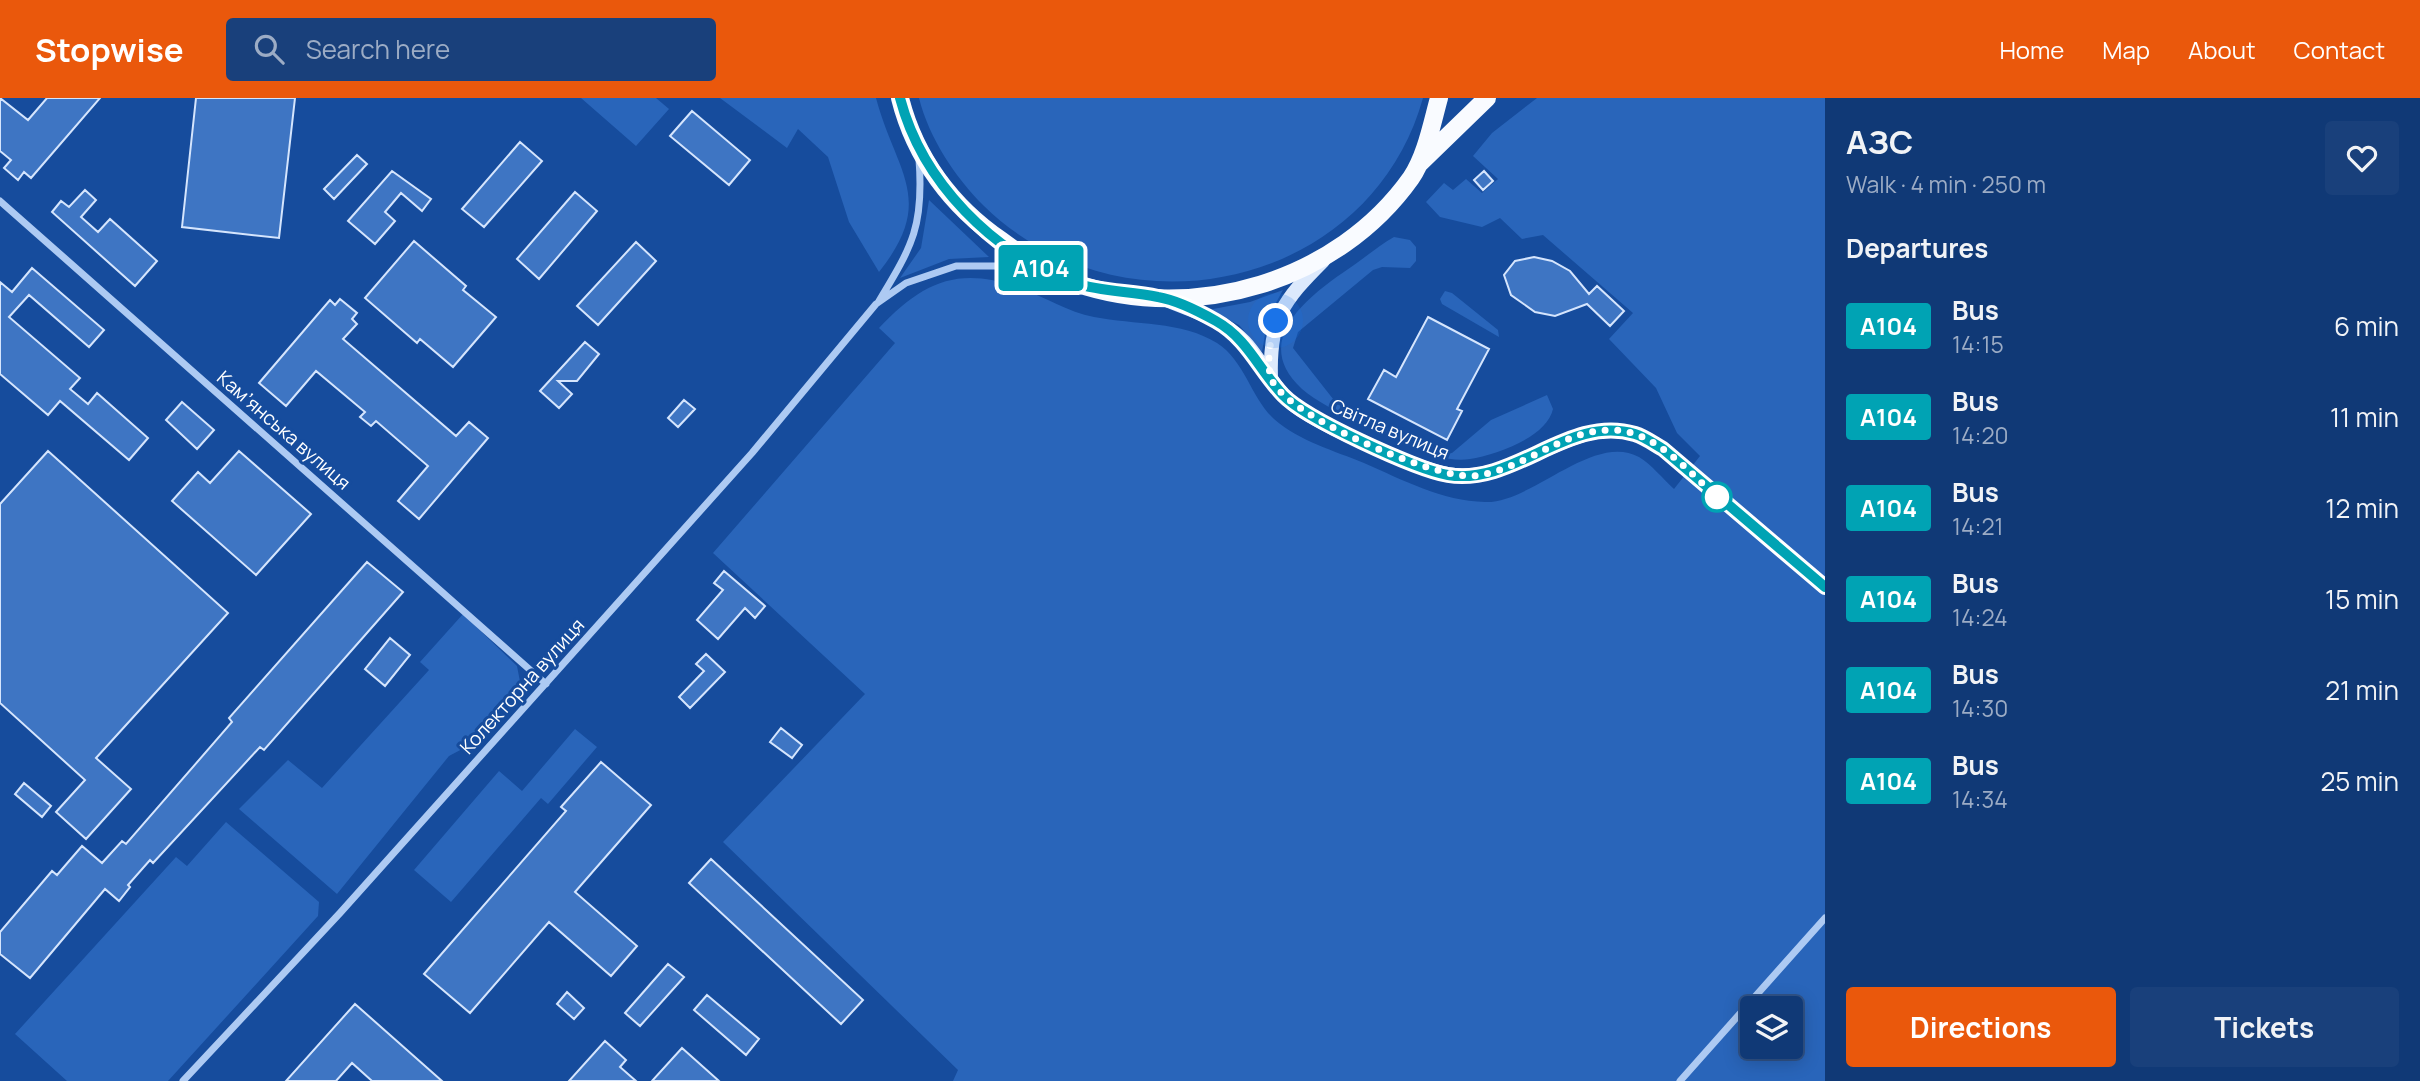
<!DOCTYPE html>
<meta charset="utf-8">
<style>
body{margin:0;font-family:Manrope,sans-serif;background:#19407b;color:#f1f3f6;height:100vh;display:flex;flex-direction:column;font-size:26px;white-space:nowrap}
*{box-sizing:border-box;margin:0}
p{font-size:23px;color:#9cacc5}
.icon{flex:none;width:38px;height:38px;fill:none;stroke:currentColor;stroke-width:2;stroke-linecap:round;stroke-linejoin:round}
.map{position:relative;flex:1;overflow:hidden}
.sheet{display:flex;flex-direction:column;background:#103976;width:595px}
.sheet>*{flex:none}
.badge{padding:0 14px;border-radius:5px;font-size:24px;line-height:46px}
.controls{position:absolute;left:1740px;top:898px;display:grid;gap:14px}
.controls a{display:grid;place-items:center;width:63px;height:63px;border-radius:7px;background:#103976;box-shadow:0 4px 18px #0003,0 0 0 2px #305388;font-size:35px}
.you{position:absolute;width:35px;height:35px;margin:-18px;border:5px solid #fff;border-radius:50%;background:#1a73e8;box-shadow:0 0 0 10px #1a73e833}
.map>.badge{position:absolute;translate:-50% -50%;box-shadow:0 0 0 4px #fff}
h2{padding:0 21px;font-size:26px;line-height:63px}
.round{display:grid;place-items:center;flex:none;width:74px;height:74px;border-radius:7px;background:#19407b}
.overview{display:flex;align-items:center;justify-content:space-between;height:119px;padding:0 21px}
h1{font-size:33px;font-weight:700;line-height:52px}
.action{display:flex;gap:14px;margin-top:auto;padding:14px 21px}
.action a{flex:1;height:80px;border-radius:7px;background:#ea580c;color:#fff;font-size:28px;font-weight:700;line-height:80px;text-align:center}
.action a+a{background:#19407b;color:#f1f3f6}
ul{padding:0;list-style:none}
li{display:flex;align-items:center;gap:21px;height:91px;padding:0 21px}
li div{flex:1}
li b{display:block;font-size:26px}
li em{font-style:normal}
li .badge{min-width:77px;font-weight:700;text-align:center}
header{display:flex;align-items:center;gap:42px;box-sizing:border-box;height:98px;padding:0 35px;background:#ea580c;color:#fff}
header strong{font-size:33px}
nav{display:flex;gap:38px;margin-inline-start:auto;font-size:24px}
.search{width:490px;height:63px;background:#19407b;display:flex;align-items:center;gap:18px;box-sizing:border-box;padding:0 24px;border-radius:7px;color:#9cacc5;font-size:26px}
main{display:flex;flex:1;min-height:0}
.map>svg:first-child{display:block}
.green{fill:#2965ba;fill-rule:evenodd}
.building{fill:#3e75c3;stroke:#d5e5fd;stroke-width:2}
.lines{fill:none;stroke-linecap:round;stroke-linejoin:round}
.minor{stroke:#adcaf3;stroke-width:7}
.secondary{stroke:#dce9fc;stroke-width:14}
.primary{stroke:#f9fbff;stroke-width:18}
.line-casing{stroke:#fff;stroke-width:16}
.line{stroke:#00a3b4;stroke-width:10}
.walk{stroke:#fff;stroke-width:7;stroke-dasharray:0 12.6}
.stop-dot{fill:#fff;stroke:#00a3b4;stroke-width:3.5}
.labels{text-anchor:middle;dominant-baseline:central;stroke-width:6;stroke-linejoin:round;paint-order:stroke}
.street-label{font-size:19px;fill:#fff;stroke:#164c9d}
</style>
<header>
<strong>Stopwise</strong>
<div class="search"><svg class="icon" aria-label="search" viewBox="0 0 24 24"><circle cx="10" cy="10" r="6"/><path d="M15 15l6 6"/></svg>Search here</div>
<nav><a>Home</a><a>Map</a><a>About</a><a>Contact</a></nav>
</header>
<main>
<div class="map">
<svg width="1825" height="983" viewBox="0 0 1825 983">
<rect width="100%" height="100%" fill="#164c9d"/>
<!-- green -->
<path class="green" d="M581 0H656L669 11 636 48Z
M720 0H876C896 75 937 101 879 174L849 124 828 59 798 31 787 50Z
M919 0H1423C1370 191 1122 243 984 108 955 79 929 40 919 0Z
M1537 0H1825V983H953L958 972 723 744 865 596 713 455 895 245 879 230C922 185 957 167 1020 190 1045 199 1068 214 1094 219 1134 227 1182 223 1217 245 1245 263 1251 300 1274 321 1299 343 1335 353 1364 365 1403 382 1442 403 1485 404 1531 406 1593 334 1639 359 1651 366 1663 381 1674 391L1700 358 1677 335 1656 290 1609 241 1633 215 1543 137 1522 141 1500 120 1482 129 1440 119 1426 104 1444 85 1453 92 1466 81 1482 95 1498 81 1473 58 1492 35ZM1752 910H1790V948H1752Z
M929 102 989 159 949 161 900 180 921 150Z
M1394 139 1410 142 1416 149V163L1410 170 1382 169 1373 172 1298 234 1293 250 1337 306 1442 356 1452 355 1491 322 1547 297 1553 311C1547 339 1496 357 1470 361 1459 363 1448 361 1437 358 1403 342 1327 314 1302 291 1246 240 1316 193 1354 167 1368 157 1380 147 1394 139Z
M1283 192 1268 219 1262 254 1239 227 1208 212 1250 204Z
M1445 193 1452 195 1498 232 1499 239 1442 206 1440 201Z
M463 516 517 568 521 589 466 649 449 658 337 796 239 711 288 662 322 690 429 572 420 564Z
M575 631 597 649 548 706 541 700 451 804 414 772 499 673 522 693Z
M226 724 319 804 318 818 168 983H67L15 936 176 759 187 768Z"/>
<!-- building -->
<path class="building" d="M0 0 28 22 47 0H100L31 80 24 74 18 82 4 70 11 62 0 53Z
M196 0H295L279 140 182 129Z
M692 13 750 62 729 87 670 38Z
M520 44 542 63 484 129 462 111Z
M357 57 367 66 334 101 324 91Z
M392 73 431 101 422 113 401 95 385 114 395 123 375 146 348 123Z
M1484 73 1493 83 1483 92 1474 82Z
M85 92 96 102 81 119 98 134 110 121 157 163 135 188 52 114 61 103 69 109Z
M575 94 597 113 539 181 517 161Z
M414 143 466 188 463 192 496 219 453 269 420 241 417 245 365 200Z
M636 144 656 163 598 227 577 208Z
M1534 159 1552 163 1570 173 1589 196 1597 188 1624 213 1610 228 1587 206 1555 218 1535 214 1511 197 1504 177 1515 163Z
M32 170 104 232 89 249 29 197 9 219 80 280 70 291 88 306 97 295 148 340 129 362 60 303 48 317 0 276V184L12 194Z
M340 201 357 215 352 221 357 226 343 241 456 338 469 324 488 340 419 421 398 403 428 368 376 323 371 328 360 319 365 314 316 273 286 308 259 285 330 202 335 207Z
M1428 219 1489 251 1457 311 1462 313 1447 342 1368 301 1384 272 1396 279Z
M585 244 599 256 577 283H558L572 296 559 310 540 293Z
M684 302 695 311 678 329 668 320Z
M182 304 214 332 197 351 166 322Z
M48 353 228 515 96 660 131 691 86 741 56 714 85 682 0 605V406Z
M239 353 311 416 256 477 172 403 198 374 210 385Z
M367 464 403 494 264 652 260 649 153 765 150 762 128 787 130 789 119 803 105 791 30 880 0 856V834L52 773 57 777 82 748 102 765 122 743 126 746 232 624 229 620Z
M724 473 765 508 755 520 745 510 718 541 697 522 723 492 714 485Z
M390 540 410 557 385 588 365 571Z
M706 556 725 574 690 610 679 599 704 573 696 566Z
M781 630 802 647 792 660 770 644Z
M601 664 651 707 575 794 637 848 611 878 549 824 470 915 424 876 566 713 561 709Z
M24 685 51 708 42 719 15 696Z
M711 761 863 902 841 926 689 785Z
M668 866 684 879 640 928 625 915Z
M567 894 584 910 574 921 557 906Z
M707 897 759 941 746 957 694 912Z
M355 906 442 983H372L352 965 336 983H286Z
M605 943 626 962 620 969 636 983H569Z
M682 950 719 983H652Z"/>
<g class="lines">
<!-- minor -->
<path class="minor" d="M0 103 546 586
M879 203C913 147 924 127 919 61
M183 983 340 815 752 355 876 206 906 185 956 168H1030
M1680 983 1825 820"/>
<!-- secondary -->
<path class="secondary" d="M1164 201C1188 211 1215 219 1236 236 1261 256 1271 290 1296 309 1322 328 1415 370 1447 376 1514 389 1568 317 1635 336 1645 339 1654 346 1663 351L1825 489
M1271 279C1269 221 1283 203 1323 163"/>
<!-- primary -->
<path class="primary" d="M900 0C915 60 952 109 1002 143 1025 160 1048 176 1075 185 1195 226 1338 183 1411 80 1426 58 1432 25 1439 0
M1420 65 1487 0"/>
</g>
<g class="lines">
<defs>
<path id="line" d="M900 0C922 84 993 156 1075 185 1102 194 1130 193 1158 199 1176 202 1200 214 1216 223 1248 241 1259 272 1283 297 1306 321 1415 371 1448 377 1515 388 1568 316 1635 336 1645 339 1654 346 1663 351L1825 489"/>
</defs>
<!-- line casing -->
<use href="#line" class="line-casing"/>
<!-- line -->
<use href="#line" class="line"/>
<!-- walk -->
<path class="walk" d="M1276 223C1271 239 1266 263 1271 280 1283 317 1434 380 1471 378 1521 375 1561 331 1612 332 1654 332 1688 373 1717 399"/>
</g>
<!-- markers -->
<circle class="stop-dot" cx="1717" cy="399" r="14"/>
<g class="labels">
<!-- street labels -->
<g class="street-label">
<text transform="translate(1390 331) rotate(23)">Світла вулиця</text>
<text transform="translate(284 332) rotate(41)">Камʼянська вулиця</text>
<text transform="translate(522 588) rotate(-48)">Колекторна вулиця</text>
</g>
</g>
</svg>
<div class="controls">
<a><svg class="icon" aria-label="layers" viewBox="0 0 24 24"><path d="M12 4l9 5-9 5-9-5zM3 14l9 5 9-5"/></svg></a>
</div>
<div class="you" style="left:1276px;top:223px"></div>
<b class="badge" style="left:1041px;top:170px;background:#00a3b4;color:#fff">А104</b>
</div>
<section class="sheet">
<div class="overview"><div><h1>АЗС</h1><p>Walk · 4 min · 250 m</p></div><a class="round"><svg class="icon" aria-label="heart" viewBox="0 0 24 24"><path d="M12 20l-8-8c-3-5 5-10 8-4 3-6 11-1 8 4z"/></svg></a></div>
<h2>Departures</h2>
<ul>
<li><span class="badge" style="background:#00a3b4;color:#fff">А104</span><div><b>Bus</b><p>14:15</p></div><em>6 min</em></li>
<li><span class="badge" style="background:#00a3b4;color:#fff">А104</span><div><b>Bus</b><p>14:20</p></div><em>11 min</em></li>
<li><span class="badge" style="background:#00a3b4;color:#fff">А104</span><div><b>Bus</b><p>14:21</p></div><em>12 min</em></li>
<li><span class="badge" style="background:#00a3b4;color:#fff">А104</span><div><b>Bus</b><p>14:24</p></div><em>15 min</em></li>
<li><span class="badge" style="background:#00a3b4;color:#fff">А104</span><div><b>Bus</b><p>14:30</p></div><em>21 min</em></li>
<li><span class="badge" style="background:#00a3b4;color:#fff">А104</span><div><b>Bus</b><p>14:34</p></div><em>25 min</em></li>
</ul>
<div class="action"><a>Directions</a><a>Tickets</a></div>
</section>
</main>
